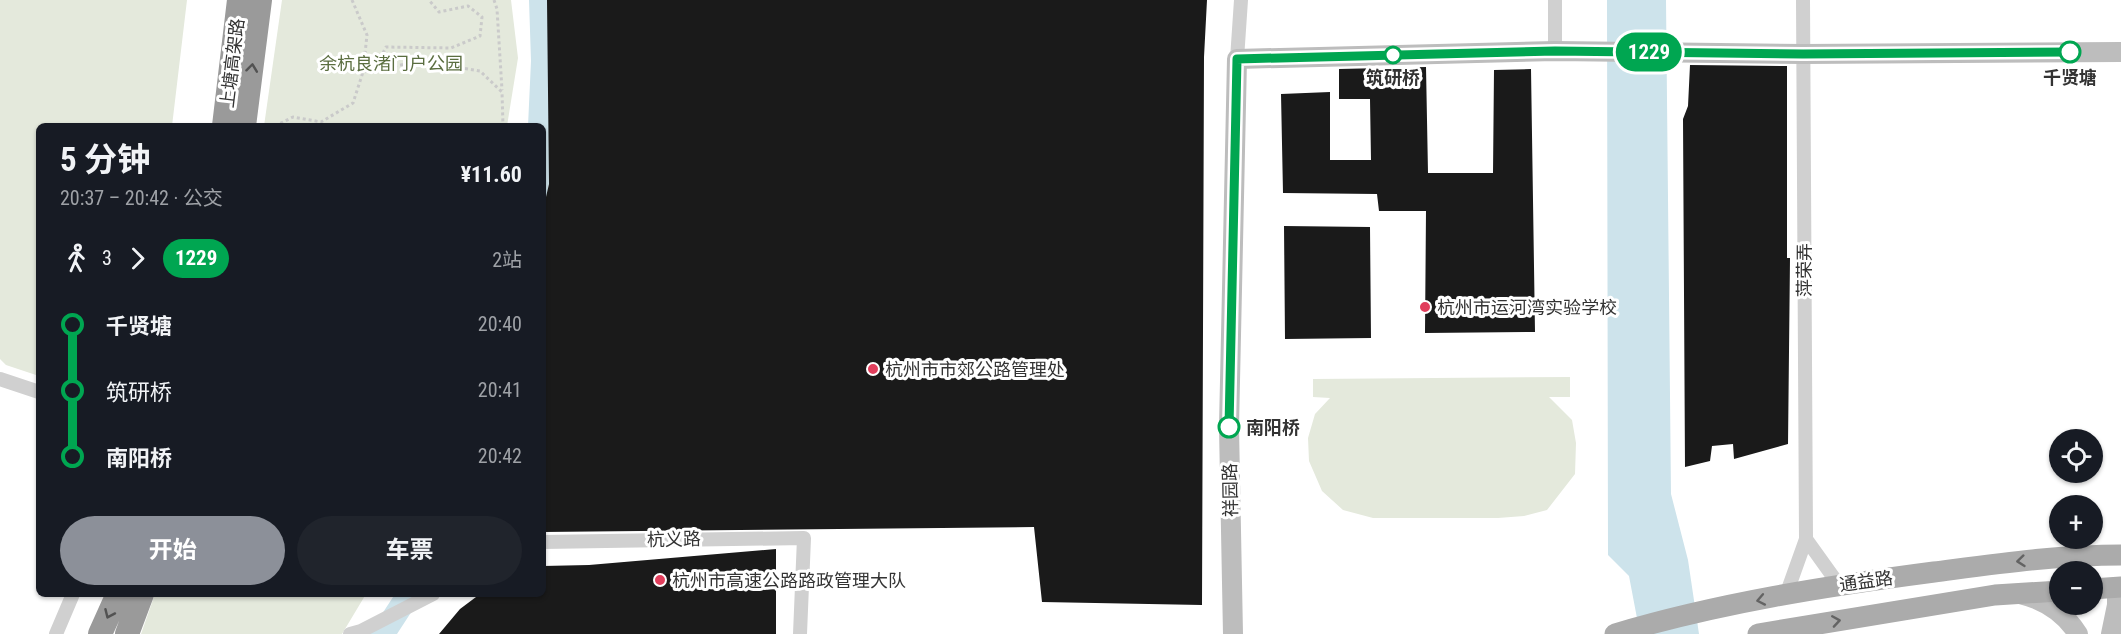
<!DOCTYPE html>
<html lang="zh">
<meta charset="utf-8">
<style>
body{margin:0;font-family:"Roboto Condensed","Noto Sans SC",sans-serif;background:#20242c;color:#f1f3f6;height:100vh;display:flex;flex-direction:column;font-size:22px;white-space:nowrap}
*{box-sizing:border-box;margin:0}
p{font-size:20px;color:#9ea1a6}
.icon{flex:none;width:33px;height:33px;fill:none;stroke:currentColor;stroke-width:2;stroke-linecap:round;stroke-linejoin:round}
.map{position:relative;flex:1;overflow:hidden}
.details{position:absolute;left:36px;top:123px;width:510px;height:474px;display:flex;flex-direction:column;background:#171b24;border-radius:9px;box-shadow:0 2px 4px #0004}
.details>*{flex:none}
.badge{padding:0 12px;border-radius:20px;font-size:21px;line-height:39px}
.fabs{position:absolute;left:2049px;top:429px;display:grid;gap:12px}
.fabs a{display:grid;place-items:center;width:54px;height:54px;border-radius:50%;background:#171b24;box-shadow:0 2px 4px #0004;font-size:30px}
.map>.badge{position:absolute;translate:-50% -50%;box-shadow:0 0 0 3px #fff}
.legs{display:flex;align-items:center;gap:9px;height:66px;padding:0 24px;font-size:20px}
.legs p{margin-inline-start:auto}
.summary{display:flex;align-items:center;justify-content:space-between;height:102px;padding:0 24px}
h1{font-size:33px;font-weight:700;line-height:45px}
.action{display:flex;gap:12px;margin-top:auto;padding:12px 24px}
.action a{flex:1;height:69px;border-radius:36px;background:#8c9099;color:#fff;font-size:24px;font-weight:700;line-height:69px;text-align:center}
.action a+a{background:#20242c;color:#f1f3f6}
ul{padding:0 24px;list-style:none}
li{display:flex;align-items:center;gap:21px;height:66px;font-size:22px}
li i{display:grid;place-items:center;width:9px;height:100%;margin:0 8px;background:currentColor}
li i::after{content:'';width:15px;height:15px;margin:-8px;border:4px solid;border-radius:50%;background:#171b24}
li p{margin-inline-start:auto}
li:first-child i{background:linear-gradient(#0000 50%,currentColor 0)}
li:last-child i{background:linear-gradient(currentColor 50%,#0000 0)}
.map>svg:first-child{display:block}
.green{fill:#e4e9dc}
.water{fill:#cde3eb}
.building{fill:#1a1a1a}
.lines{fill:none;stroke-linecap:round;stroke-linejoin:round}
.path{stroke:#cacaca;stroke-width:3;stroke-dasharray:3 3;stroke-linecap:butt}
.street{stroke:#d0d0d0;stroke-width:14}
.secondary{stroke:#bdbdbd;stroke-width:20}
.primary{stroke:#ababab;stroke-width:21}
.highway{stroke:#9a9a9a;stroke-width:24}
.oneway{stroke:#525252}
.oneway2{stroke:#636363}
.line-1-casing{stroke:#fff;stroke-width:14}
.line-1{stroke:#00a651;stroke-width:9}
.stop-1-dot{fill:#fff;stroke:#00a651;stroke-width:3}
.poi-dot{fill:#e13e5c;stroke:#fff;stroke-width:2}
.labels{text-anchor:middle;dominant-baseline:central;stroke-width:6;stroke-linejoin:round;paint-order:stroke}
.street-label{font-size:18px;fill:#333;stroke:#fff}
.park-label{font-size:18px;fill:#5b6e40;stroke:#fff}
.stop-label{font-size:18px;font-weight:bold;fill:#333;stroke:#fff}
.poi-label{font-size:18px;fill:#333;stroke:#fff;text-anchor:start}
</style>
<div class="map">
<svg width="2121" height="634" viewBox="0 0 2121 634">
<rect width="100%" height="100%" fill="#fff"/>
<!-- green -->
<path class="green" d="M0 0H187L172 126H39V376L6 365 0 359Z
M282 0H511L518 58 507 126H264Z
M1570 377V397H1549L1572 420 1576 443 1575 474 1547 510 1524 516 1498 518H1373L1343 510 1322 491 1309 461 1308 438 1315 414 1330 398 1313 397V379Z
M155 594H366L342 634H141Z"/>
<!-- water -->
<path class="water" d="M529 0H555L549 184 543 224V126H528L531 61Z
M1607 0H1666L1671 494 1688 560 1699 634H1640L1629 576 1608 555Z
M395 594H423L397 634H369Z"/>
<!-- building -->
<path class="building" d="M547 0H1207L1204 57 1202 605 1042 602 1034 527 543 532V210L549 184Z
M1690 65 1787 66V258H1790L1788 444 1734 459 1733 444 1712 446 1710 461 1685 467 1683 119 1688 106Z
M1426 67 1428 173H1493L1494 70 1531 69 1535 332 1425 333 1426 211H1379L1377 194 1283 193 1281 94 1330 92V160H1371L1370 99H1339V69Z
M1284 226 1370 227 1371 338 1285 339Z
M776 549V634H439L460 609 480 594H543V566L589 565Z"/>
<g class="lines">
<!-- path -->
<path class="path" d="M352 0 367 35 363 72
M494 0 497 9 502 90
M375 69 386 47 451 48 480 36 482 17 468 6 439 12 429 0
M275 126 293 117 321 122 353 103 363 72 422 61 480 71 502 92 503 126"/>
<!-- street -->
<path class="street" d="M1555 51V0
M1237 59 1241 0
M0 379 39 392
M1806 539 1839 585
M543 542 804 538 800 634
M1786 595 1806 539 1803 0
M56 634 73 594
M350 634 361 631 433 594"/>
<!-- secondary -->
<path class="secondary" d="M2020 594C2045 600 2064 612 2078 634
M1233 634 1229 427 1237 59 1555 51 1803 54 2121 52
M2111 634 2117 605V587"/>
<!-- primary -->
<path class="primary" d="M2092 589 2121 587
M1615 634C1719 603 1827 586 1934 572 1996 564 2058 555 2121 555
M1758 634 1995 595 2060 591"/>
<!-- highway -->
<path class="highway" d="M224 126 239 0
M244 126 260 0
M100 634 118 594
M127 634 142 594"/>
</g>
<!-- one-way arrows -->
<defs><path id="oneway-chevron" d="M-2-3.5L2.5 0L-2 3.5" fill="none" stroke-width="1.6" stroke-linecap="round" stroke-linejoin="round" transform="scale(1.5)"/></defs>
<g class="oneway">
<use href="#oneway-chevron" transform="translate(252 68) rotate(-83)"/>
<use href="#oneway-chevron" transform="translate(109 614) rotate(114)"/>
</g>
<g class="oneway2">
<use href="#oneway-chevron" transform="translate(2021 561) rotate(174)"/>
<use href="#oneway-chevron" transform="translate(1761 600) rotate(169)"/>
<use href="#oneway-chevron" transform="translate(1836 621) rotate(-9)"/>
</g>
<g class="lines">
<defs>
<path id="line-1" d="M1229 427 1237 59 1555 51 1803 54 2070 52"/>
</defs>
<!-- line-1 casing -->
<use href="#line-1" class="line-1-casing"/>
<!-- line-1 -->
<use href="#line-1" class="line-1"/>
</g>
<!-- markers -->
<g class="stop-1-dot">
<circle cx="2070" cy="52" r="10"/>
<circle cx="1393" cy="55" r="8"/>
<circle cx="1229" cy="427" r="10"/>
</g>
<g class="poi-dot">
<circle cx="1425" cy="307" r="6"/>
<circle cx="873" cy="369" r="6"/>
<circle cx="660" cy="580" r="6"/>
</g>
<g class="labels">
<!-- street labels -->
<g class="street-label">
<text transform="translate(232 63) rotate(-83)">上塘高架路</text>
<text transform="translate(1804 270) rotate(-90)">萍荣弄</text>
<text transform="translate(1230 490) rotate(-91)">祥园路</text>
<text transform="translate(674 539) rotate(-1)">杭义路</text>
<text transform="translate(1866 581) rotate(-8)">通益路</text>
</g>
<!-- park labels -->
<g class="park-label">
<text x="391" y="63">余杭良渚门户公园</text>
</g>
<!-- stop labels -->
<g class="stop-label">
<text x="1393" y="77">筑研桥</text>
<text x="2070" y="77">千贤塘</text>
<text x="1246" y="427" text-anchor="start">南阳桥</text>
</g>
<!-- poi labels -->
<g class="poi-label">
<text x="1437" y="307">杭州市运河湾实验学校</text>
<text x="885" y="369">杭州市市郊公路管理处</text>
<text x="672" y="580">杭州市高速公路路政管理大队</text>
</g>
</g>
</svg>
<div class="fabs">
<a><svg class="icon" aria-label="locate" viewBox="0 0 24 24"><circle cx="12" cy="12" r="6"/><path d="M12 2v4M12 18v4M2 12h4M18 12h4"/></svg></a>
<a>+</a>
<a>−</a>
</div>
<b class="badge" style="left:1649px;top:52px;background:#00a651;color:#fff">1229</b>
<section class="details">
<div class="summary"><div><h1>5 分钟</h1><p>20:37 – 20:42 · 公交</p></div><b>¥11.60</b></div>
<div class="legs"><svg class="icon" aria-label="walk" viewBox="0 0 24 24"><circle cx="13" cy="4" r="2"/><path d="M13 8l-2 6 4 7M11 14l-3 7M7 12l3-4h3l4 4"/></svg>3<svg class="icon" aria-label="forward" viewBox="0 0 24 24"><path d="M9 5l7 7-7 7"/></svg><b class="badge" style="background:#00a651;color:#fff">1229</b><p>2站</p></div>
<ul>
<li><i style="color:#00a651"></i><b>千贤塘</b><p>20:40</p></li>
<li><i style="color:#00a651"></i><span>筑研桥</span><p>20:41</p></li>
<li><i style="color:#00a651"></i><b>南阳桥</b><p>20:42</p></li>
</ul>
<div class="action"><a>开始</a><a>车票</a></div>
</section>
</div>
